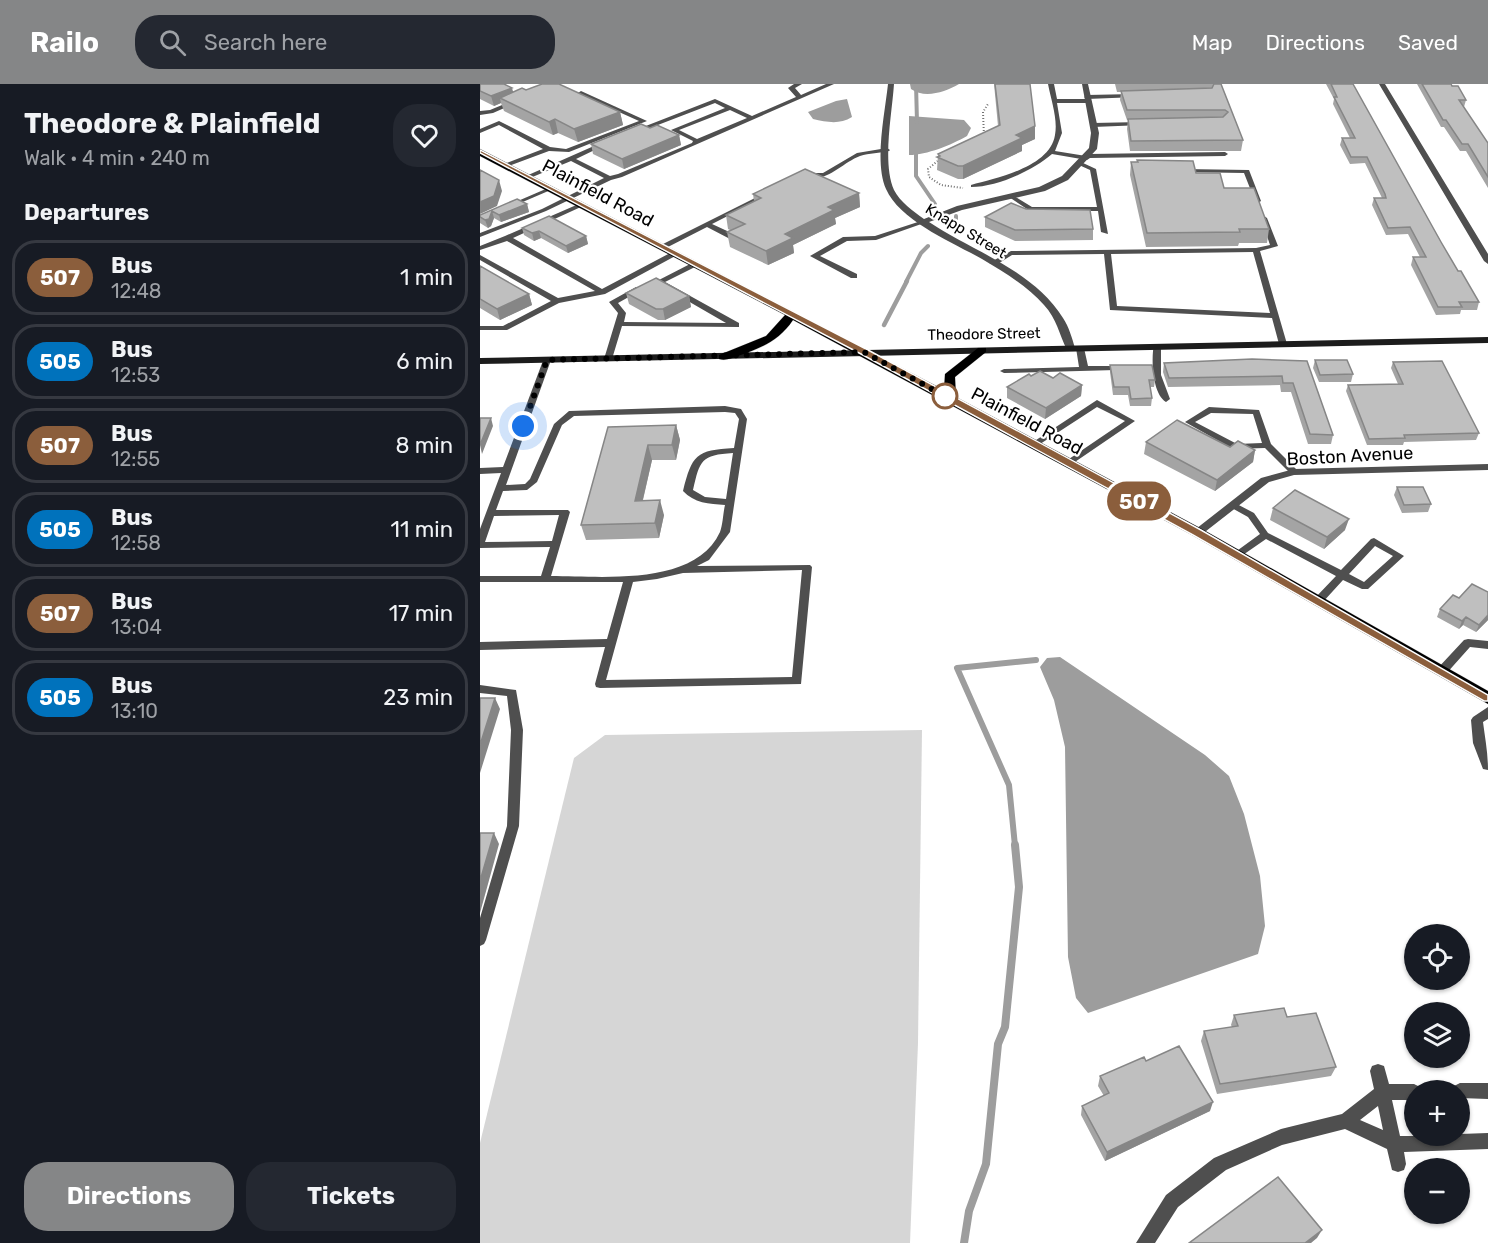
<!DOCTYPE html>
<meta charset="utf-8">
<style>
body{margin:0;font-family:Rubik,sans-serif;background:#242831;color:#f1f3f6;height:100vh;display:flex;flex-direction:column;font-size:22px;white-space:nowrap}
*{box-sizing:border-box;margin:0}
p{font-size:20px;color:#9ea1a6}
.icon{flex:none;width:33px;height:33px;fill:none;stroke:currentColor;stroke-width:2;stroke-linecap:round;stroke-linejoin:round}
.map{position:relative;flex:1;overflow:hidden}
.drawer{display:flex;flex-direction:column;background:#171b24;width:480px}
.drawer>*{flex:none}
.badge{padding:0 12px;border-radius:20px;font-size:21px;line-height:39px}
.tools{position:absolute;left:924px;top:840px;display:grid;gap:12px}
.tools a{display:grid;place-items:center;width:66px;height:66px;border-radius:50%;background:#171b24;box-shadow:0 2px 4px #0004;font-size:30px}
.you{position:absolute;width:30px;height:30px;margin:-15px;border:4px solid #fff;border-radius:50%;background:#1a73e8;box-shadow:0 0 0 9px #1a73e833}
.map>.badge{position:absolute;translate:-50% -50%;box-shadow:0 0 0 3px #fff}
h2{padding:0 24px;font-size:22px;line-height:54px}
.round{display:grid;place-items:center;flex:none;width:63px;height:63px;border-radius:24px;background:#242831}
.headline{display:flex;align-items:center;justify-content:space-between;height:102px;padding:0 24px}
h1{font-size:28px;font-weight:700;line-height:45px}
.cta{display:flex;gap:12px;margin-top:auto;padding:12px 24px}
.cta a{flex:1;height:69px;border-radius:24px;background:#858687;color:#fff;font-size:24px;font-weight:700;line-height:69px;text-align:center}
.cta a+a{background:#242831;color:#f1f3f6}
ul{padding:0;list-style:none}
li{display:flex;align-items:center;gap:18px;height:75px;margin:0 12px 9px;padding:0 12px;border:3px solid #363941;border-radius:24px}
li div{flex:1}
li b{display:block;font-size:22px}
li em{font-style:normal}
li .badge{min-width:66px;font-weight:700;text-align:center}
header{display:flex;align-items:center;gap:36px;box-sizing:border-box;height:84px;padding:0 30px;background:#858687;color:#fff}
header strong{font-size:28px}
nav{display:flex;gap:33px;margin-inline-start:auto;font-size:21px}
.search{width:420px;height:54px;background:#242831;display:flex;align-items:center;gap:15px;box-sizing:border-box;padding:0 21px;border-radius:24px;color:#9ea1a6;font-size:22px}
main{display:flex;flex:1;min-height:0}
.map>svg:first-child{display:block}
.green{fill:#d6d6d6}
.water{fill:#9d9d9d}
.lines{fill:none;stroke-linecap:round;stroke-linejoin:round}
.stream-far3{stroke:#9d9d9d;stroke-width:4}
.stream-far2{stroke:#9d9d9d;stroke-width:4.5}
.stream-far1{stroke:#9d9d9d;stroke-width:6}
.stream{stroke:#9d9d9d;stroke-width:8}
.primary-casing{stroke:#dbdbdb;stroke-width:1}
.path{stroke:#717171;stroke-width:2;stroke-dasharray:1 2;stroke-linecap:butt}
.lane{fill:#4f4f4f;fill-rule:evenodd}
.street{fill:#4f4f4f;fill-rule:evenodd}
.secondary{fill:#1c1c1c;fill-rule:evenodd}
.primary{fill:#000;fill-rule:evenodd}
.wall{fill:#a4a4a4}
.shaded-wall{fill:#868686}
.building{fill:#bfbfbf;stroke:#868686;stroke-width:1.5}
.line{fill:#8b5e3c;stroke:#fff;stroke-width:1.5}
.walk{stroke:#000;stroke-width:6;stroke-dasharray:0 10.8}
.stop-dot{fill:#fff;stroke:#8b5e3c;stroke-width:3}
.labels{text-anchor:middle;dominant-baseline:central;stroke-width:4.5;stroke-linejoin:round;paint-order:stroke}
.far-street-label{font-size:15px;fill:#000;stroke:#fff}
.street-label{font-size:18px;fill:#000;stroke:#fff}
</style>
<header>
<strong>Railo</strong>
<div class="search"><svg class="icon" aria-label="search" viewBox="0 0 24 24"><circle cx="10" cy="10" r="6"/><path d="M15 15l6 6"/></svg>Search here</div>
<nav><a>Map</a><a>Directions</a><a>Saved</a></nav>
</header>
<main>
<section class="drawer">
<div class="headline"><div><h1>Theodore &amp; Plainfield</h1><p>Walk · 4 min · 240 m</p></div><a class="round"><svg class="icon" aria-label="heart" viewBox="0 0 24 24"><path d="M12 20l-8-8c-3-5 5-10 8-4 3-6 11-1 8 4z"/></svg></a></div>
<h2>Departures</h2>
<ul>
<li><span class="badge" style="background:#8b5e3c;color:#fff">507</span><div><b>Bus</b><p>12:48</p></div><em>1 min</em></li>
<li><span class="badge" style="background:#0072bc;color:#fff">505</span><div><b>Bus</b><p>12:53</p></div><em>6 min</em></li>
<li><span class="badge" style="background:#8b5e3c;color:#fff">507</span><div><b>Bus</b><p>12:55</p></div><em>8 min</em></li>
<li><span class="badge" style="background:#0072bc;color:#fff">505</span><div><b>Bus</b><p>12:58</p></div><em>11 min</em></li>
<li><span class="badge" style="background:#8b5e3c;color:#fff">507</span><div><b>Bus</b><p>13:04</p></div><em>17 min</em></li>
<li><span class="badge" style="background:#0072bc;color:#fff">505</span><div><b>Bus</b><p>13:10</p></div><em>23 min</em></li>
</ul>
<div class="cta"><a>Directions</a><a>Tickets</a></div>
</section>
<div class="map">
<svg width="1008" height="1159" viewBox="0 0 1008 1159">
<rect width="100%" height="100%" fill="#fff"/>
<!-- green -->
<path class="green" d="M442 646 438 959 430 1159H0V1059L94 674 125 651Z"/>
<!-- water -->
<path class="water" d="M430 0H479C465 8 445 15 431 5Z
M367 15 372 33C359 41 347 38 333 35L328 28 356 17Z
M429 32 484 36 491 44 487 52C471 61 447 71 429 71Z
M580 573 725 671 749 692 764 730 780 792 785 842 778 870 608 929 596 914 588 873 585 663 574 616 560 583 567 574Z"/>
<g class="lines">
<!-- stream-far3 -->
<path class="stream-far3" d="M436 0 437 38
M436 64V92L455 120
M476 132V143
M426 198 441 169 448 162"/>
<!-- stream-far2 -->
<path class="stream-far2" d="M404 241 427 197"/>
<!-- stream-far1 -->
<path class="stream-far1" d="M535 762 529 701 477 584 556 576"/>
<!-- stream -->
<path class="stream" d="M484 1159 489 1127 506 1080 518 960 525 943 539 803 535 761"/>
<defs>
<path id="primary" d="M0 65 464 306 465 290 498 264H506V268L475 293 476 313 722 445 1008 607V620L712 451 313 236C299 257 281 264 258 272 251 274 246 277 239 275V271L286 252 305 231 0 72Z"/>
</defs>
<!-- primary casing -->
<use href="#primary" class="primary-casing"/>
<!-- path -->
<path class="path" d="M504 53 503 28 508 20
M460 75 448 85 449 93 461 101 483 104"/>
<!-- lane -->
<path class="lane" d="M314 0H322L315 4 321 11 346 0H354L142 93 131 96 66 127 0 153V149L62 125 124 94 91 77 50 94H46V92L123 58 125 59V61L96 75 130 92 138 90 212 59 213 57 191 46 245 24 235 19 157 49H153V47L235 15 272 32 316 13 308 4ZM250 26 267 34 217 55 199 46Z
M568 0H574L577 15H608L611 17 608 19H577L582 49 575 67 606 72 609 70 745 68 748 70 745 72 610 74 607 76 572 70C552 87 517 103 491 103V101C517 94 570 83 575 51 578 35 571 16 568 0Z
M101 7 167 37 89 68 69 67 26 83 23 81 24 80 63 65 19 41 0 49V45L19 37 70 63 86 65 159 37 99 10 98 9Z
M655 10 658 12 657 13 607 15 604 13 607 11Z
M34 16 37 18 36 19 13 29 0 31V27L10 26Z
M661 38 664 40 663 41 613 43 610 41 613 39Z
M407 64 410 66 409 67C400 69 389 69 380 72 361 79 345 102 323 91L326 89H343L377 69Z
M599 79H603L616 85 628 150 621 148 618 127H550L529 113 534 112 552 123H617L610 86 599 81Z
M703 85 769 86 781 117 778 119 775 117 764 89 701 88 700 87Z
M68 104 73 105 31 123 26 122Z
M285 109 288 111 287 112 232 140 258 152V156H252L227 143 184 165 177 163Z
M101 119 104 121 103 122 33 154 122 205 192 168 199 170 125 210 79 219 27 246H0V242H23L71 217 0 176V171L78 214 115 207 27 157 0 166V162L25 152Z
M784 132 787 134 798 162 780 167 807 260 803 262 799 260 792 234 630 226 624 170 532 171 516 181 509 179 531 167 776 164 790 161 781 134ZM773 168 790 229 637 222 631 170Z
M441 137 447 138 396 156 367 157 340 172 377 190V194H371L330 172 363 153 395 152Z
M212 179 219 181 185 198 259 239V243L142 242 132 275 131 277H125L124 275 138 229 129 218 156 203 163 205 138 219 146 229 144 238 246 239 175 198Z
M674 260H680L681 262V291L690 315 686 318C672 310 671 274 674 260Z
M597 262H600L604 264 608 282H636L640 284 636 286 524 289 520 287 524 285 599 283 596 264Z
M64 274H70L71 276 26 401 45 400 50 395 74 340 89 327 245 322 261 325 267 335 250 448 229 476 217 482 330 481 332 483 321 600 120 604 116 603 115 600 125 563 0 566V558L127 555 143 498H0V492H61L70 463 0 464V445L21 389 0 390V384L23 383ZM245 328 255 329 259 335 254 364C216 366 212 371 203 407 214 419 229 420 245 421 243 429 243 440 240 448 215 503 121 492 71 492L90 428 88 426H16L23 407 47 406 57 398 82 341 94 332ZM253 369 246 415 225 413 213 406C220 376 221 371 253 369ZM79 431 72 457 5 458 14 432ZM322 486 312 593 126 596 153 498 177 495 203 489Z
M617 316 655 337 589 382 586 381V377L645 337 617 323 557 362H551L550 360Z
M729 323 779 326 791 360 817 386 818 388 817 390H811L785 364 753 365 705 338ZM731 329 773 330 782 359 757 360 715 338Z
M753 418 774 429 788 449 861 486 891 455 894 454 924 472 888 505H882L863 496 842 519H834L833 517 834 515 856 492 786 455 760 473H754L752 471 754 469 780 450 768 433 750 423 748 421ZM895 462 913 472 884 498 869 490Z
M988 555 1008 557V565L990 563 965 591H957L956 588 957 585 984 556Z
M0 601 36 606 43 646 39 742 6 856 4 860 0 862V834L27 742 31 646 27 612 0 609Z"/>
<!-- street -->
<path class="street" d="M408 0H414C412 30 402 79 414 106 420 118 433 127 444 135L477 122 559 103 582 92 609 64 611 49 602 0H608L619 49 617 65 588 96 565 107 482 126 449 138C494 168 553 186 583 234 589 243 592 254 595 264L593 266H587C579 250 577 235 564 221 547 202 524 188 502 175 472 158 420 137 406 105 394 78 405 29 408 0Z
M899 0H905L1008 170V180L1004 177Z
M1008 380V386L814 391 789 398 721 451H713L712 448 781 394 814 385Z
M1008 623V635L1003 638C1005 654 1008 669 1008 686L1003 685 993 659 991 636 993 633Z
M898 980 904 982 909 1000H934L940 1003 941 1006H934V1016H912L920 1052H980V1050L1008 1049V1065L924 1068 926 1080 924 1086 918 1088 912 1086 907 1065 865 1045 802 1061 746 1086 698 1123 675 1159H656L686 1111 734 1074 801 1045 862 1030 894 1005 890 987 892 982ZM898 1022 903 1046 880 1036Z
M980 999H1008V1015L980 1014V1006H972L974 1002Z"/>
<!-- secondary -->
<path class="secondary" d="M1008 253V259L0 280V274Z"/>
<!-- primary -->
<use href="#primary" class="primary"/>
</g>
<!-- wall -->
<path class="wall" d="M0 0 33 8 46 6 140 28 143 41 98 58 78 49 73 51 24 27 21 19 14 22 0 15Z
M514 0H550L555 55 542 61V67L483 95H478L457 86 458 70 518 42Z
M635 0H741L763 56 761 67H650L647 45 648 36H647L640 16 641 8H637Z
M846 0H873L961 158 978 187 999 218 997 226H981L980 230 956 231 931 181 933 173H940L928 150 906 151 892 121 894 114H902L885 79 870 80 860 61 862 54H870L853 20 854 15Z
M937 0H971L986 16 984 23H983L1008 59V104L986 67H980L964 43H961Z
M170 44 199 51 201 61 144 85 113 70 111 60Z
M657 76 716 89 744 104 789 145 787 159H759L758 162 666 163 650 91 651 78H657Z
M379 109 380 123 355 134 356 140 313 161 314 169 288 181 250 163 247 148 252 147 248 145 246 131 274 117 273 110Z
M37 115 47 120 49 128 21 138 14 134 11 142 8 144 0 139V131Z
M546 125 613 145V156L535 157 505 143V133Z
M42 144 106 152 108 160 88 169 61 154 54 157 44 151Z
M0 182 49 210 52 221 20 236 0 224Z
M146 209 209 212 211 223 185 236H178L149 220Z
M835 276 873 290 871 298H839L833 284Z
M827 277 853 351 851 360H828L811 308H801L800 301 688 303 683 288 684 279Z
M913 278 999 349 996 356 924 358 923 361H887L866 307 868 301 918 300 911 284Z
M630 281 675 296 674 303H670L672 314 671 322H650L648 311H633L630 288Z
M551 292 573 294 602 301 601 312 565 335 527 314V303Z
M196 341 200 356 196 376H172L163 416 184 431 179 454 106 456 101 441 128 343Z
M666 358 750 363 775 366 773 378 735 407 664 370Z
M917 403 951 420 948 428 922 429 914 411Z
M793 424 865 446 844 465 790 436Z
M1008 508V536L996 548 983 541 979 545 957 533 960 525 979 514Z
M754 931 807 933 856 983 851 992 737 1010 721 957 724 947 752 943 751 941Z
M666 977 730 1027 625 1077 601 1031 602 1022 624 1012 618 1002 620 992Z"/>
<!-- shaded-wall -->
<path class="shaded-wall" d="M32 4 35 14H20L21 19 14 22 11 12Z
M140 28 143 41 98 58 94 45Z
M75 35 78 49 73 51 69 38Z
M555 42V55L542 61V67L483 95V82L536 51Z
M199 51 201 61 144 85 142 75Z
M19 96 22 107 17 122 0 130V118Z
M379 109 380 123 355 134 356 140 313 161 314 169 288 181 286 167 305 150 348 123Z
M47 120 49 128 21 138 19 131Z
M12 127 14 134 11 142 8 144 5 136Z
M59 147 61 154 54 157 52 149Z
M106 152 108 160 88 169 86 162Z
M49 210 52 221 20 236 17 225Z
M209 212 211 223 185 236 183 225Z
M602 301 601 312 565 335 566 324Z
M11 334 13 342 2 370 0 361Z
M196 341 200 356 196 376 192 361Z
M168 361 172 376 159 432 155 417Z
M775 366 773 378 735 407 737 396Z
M180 416 184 431 179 454 175 439Z
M869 435 865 446 844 465 847 453Z
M1008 531V536L996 548 999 541Z
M986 533 983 541 979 545 982 537Z
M15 614 20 625 0 689V661Z
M14 749 19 760 0 829V797Z
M733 1018 730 1027 625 1077 627 1068Z
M842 1146 837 1154 831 1159H825Z"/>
<!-- building -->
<path class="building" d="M0 0H24L32 4 11 12 0 7Z
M62 0H79L140 28 94 45 75 35 69 38 20 14 42 4 46 6Z
M515 0H550L555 42 536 51 542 54 483 82H478L457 73 460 72 458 70 520 41Z
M734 0H741L763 56 651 57 648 35H650L743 33 748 28 745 26H647L641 7 732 4Z
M851 0H873L961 158 978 187H981L999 218H979L982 223H958L933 173H946L930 143 908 144 894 114H906L905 110 887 73H871L862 54H875L854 13H857Z
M942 0H971L972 2H978L986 16H979L1008 59V93L988 60H982L966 36H963Z
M161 40 170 44 177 41 199 51 142 75 111 60Z
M657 76 713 77 716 89H740L744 104H774L789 145H759L760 148 667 149 651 78H658Z
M325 85 379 109 348 123 354 126 305 150 313 154 286 167 247 148 265 140 246 131 281 114 273 110Z
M0 86 19 96 14 112 0 118Z
M37 115 47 120 19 131 12 127 9 135 5 136 0 133V131Z
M531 119 546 125 610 126 613 145 535 146 505 133Z
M69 132 106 152 86 162 59 147 52 149 42 144Z
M0 182 49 210 17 225 0 215Z
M176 194 209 212 183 225H176L146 209Z
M772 275 827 277 853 351 830 350 813 299H803L802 292 689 294 684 279Z
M835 276H867L873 290 840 291Z
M962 277 999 349 924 351 925 354 889 355 868 301 923 300 913 278Z
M630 281H672L675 296H669L672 314 651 315 649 303H634Z
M560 287 573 294 580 289 602 301 566 324 527 303 549 290 551 292Z
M0 334H11L0 361Z
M697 336 750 363 758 357 775 366 737 396 666 358Z
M196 341 192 361H168L155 417 180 416 175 439 101 441 128 343Z
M917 403H943L951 420 924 421Z
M815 406 869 435 847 453 793 424Z
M992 500 1008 508V531L999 541 986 533 982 537 960 525 973 511 979 514Z
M0 614H15L0 661Z
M0 749H14L0 797Z
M804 924 807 933 836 929 856 983 740 1000 724 947 758 942 754 931Z
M699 962 733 1018 627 1068 602 1022 629 1009 620 992 664 973 666 977Z
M798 1093 842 1146 825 1159H709Z"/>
<!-- line -->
<path class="line" d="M0 66 388 266 721 446 1008 611V617H1004L713 451 381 270 0 69Z"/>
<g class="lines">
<!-- walk -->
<path class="walk" d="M43 342 67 276 384 268 470 315 465 312"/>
</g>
<!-- markers -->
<circle class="stop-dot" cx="465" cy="312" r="12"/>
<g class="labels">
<!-- far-street labels -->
<g class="far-street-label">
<text transform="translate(486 147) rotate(31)">Knapp Street</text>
<text transform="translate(504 250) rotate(-1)">Theodore Street</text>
</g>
<!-- street labels -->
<g class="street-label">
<text transform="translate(118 109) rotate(28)">Plainfield Road</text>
<text transform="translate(547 337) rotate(28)">Plainfield Road</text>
<text transform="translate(870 372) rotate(-3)">Boston Avenue</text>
</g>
</g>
</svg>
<div class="tools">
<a><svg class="icon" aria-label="locate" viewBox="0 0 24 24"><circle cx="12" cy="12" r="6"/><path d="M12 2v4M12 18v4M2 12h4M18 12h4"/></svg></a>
<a><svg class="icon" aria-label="layers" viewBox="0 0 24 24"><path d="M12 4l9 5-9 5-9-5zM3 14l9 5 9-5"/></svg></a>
<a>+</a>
<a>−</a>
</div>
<div class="you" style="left:43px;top:342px"></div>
<b class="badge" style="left:659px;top:417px;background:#8b5e3c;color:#fff">507</b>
</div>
</main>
